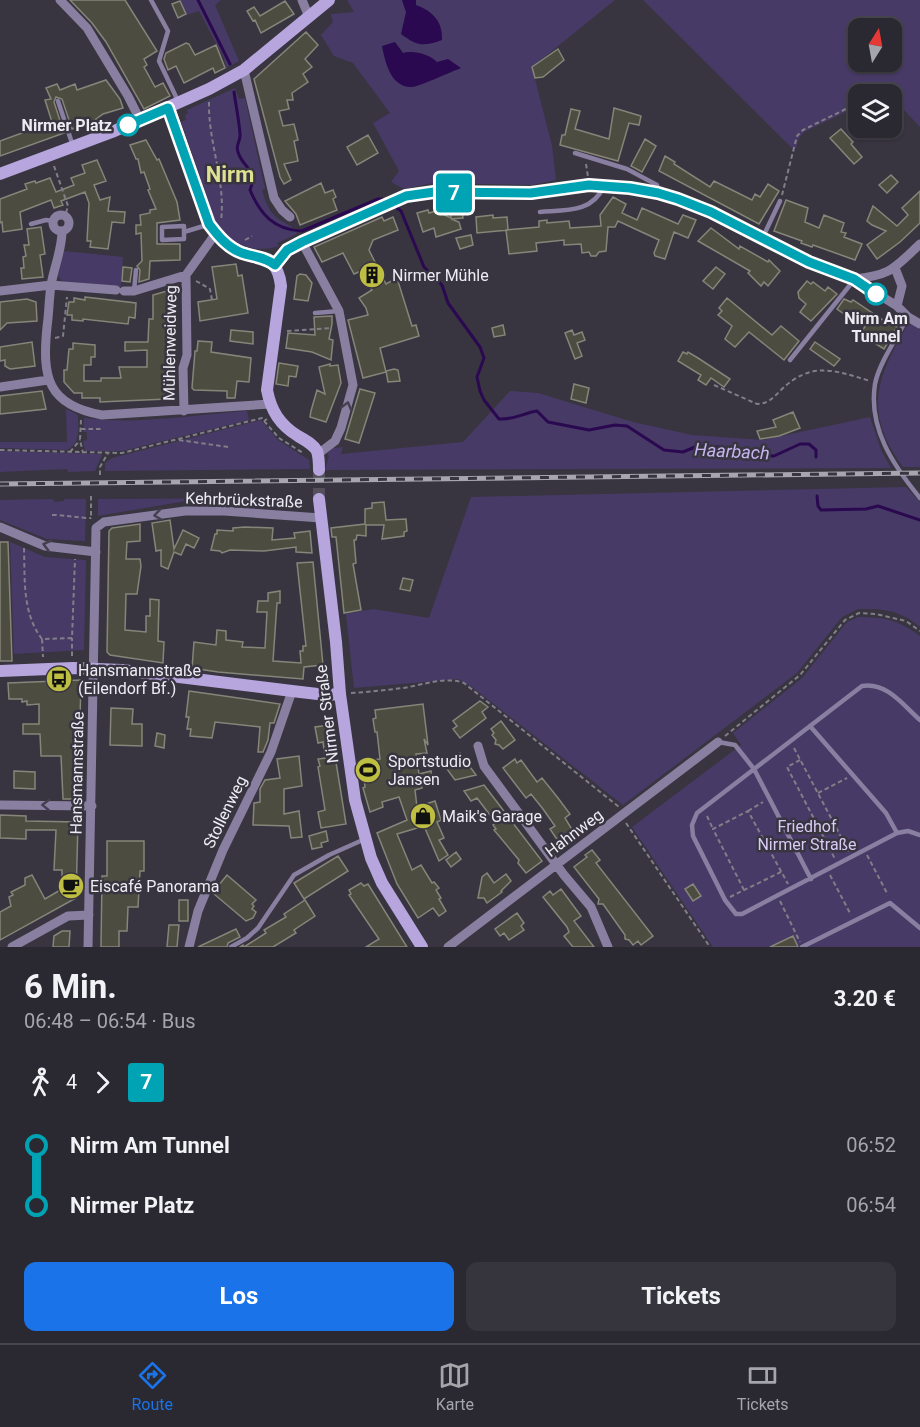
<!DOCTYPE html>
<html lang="de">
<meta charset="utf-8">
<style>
body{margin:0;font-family:Roboto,sans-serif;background:#36343c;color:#f1f3f6;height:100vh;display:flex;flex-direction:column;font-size:22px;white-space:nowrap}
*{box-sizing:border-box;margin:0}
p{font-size:20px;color:#a5a6ab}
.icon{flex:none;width:33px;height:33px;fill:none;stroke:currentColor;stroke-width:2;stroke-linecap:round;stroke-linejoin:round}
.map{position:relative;height:947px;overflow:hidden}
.sheet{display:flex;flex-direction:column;background:#2a2830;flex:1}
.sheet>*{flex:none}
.badge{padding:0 12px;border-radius:4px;font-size:21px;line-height:39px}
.needle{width:39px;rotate:11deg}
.fabs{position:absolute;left:848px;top:18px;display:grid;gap:12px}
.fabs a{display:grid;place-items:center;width:54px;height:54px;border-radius:12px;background:#2a2830;box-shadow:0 2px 4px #0004,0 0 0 2px #46444c;font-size:30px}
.map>.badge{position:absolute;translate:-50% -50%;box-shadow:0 0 0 3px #fff}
.legs{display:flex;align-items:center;gap:9px;height:66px;padding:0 24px;font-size:20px}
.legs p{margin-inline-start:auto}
.summary{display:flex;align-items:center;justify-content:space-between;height:102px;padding:0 24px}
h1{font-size:33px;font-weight:700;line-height:45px}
.cta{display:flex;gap:12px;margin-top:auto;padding:12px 24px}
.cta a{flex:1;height:69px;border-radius:12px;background:#1a73e8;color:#fff;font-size:24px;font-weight:700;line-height:69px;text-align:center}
.cta a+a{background:#36343c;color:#f1f3f6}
ul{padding:0 24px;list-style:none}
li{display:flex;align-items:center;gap:21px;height:60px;font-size:22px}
li i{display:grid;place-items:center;width:9px;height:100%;margin:0 8px;background:currentColor}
li i::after{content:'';width:15px;height:15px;margin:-8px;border:4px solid;border-radius:50%;background:#2a2830}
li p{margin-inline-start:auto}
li:first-child i{background:linear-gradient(#0000 50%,currentColor 0)}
li:last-child i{background:linear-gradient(currentColor 50%,#0000 0)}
.tabs{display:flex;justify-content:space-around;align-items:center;height:84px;border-top:2px solid #46444c;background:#2a2830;font-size:16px;color:#a5a6ab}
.tabs a{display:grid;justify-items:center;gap:3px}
.tabs .selected{color:#1a73e8}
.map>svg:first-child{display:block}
.green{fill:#483a66;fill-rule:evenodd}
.water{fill:#2a0950}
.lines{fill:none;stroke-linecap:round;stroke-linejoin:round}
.stream{stroke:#2a0950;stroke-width:3}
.building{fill:#4c4c40;stroke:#858679;stroke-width:1.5}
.secondary-tunnel{stroke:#53505b;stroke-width:12;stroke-dasharray:12 6;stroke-linecap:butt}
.path{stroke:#817e88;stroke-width:2;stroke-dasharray:4.5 3;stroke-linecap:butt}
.lane{stroke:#897fa1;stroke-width:4.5}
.street{stroke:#897fa1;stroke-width:9}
.secondary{stroke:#b7a6de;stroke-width:12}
.rail-casing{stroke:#a7a5ad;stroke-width:5}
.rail{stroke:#383540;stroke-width:3;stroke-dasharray:9;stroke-linecap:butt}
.oneway{stroke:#44404f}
.line-1-casing{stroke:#fff;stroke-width:14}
.line-1{stroke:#00a3b4;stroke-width:9}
.stop-1-dot{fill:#fff;stroke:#00a3b4;stroke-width:3}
.labels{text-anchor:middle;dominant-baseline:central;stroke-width:5;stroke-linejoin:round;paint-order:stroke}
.stop-label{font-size:16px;font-weight:bold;fill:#eeecf3;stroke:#383540;text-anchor:end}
.poi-label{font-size:16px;fill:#eeecf3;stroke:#383540;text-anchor:start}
.street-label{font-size:16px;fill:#eeecf3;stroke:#383540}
.park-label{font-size:16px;fill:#d7cbf5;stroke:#383540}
.water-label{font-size:18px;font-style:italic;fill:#c6b4f2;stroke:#383540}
.district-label{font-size:22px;font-weight:bold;fill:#dfe192;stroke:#383540}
</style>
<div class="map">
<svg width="920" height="947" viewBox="0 0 920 947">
<rect width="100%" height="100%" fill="#383540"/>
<!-- green -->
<path class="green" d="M180 0H221L215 5 239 61 226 68 224 58 199 11 187 15Z
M347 0H402L406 12 416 5V0H615L532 67 552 146 556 180 532 185 433 183 404 189 391 182 399 171 373 123 390 113 353 63 334 56 321 35 333 22 331 14 354 12ZM395 42 403 53C413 50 429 54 436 62L433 78 413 87Z
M643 0H920V127L887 92 881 94H858V106L804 132 799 138 796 148H792ZM858 28H891V62H858Z
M235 88 239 99 245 98 265 189 262 190C265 200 268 209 275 216 283 224 293 224 297 234L277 243 279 246C254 254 229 245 216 222 208 210 205 192 201 179 194 160 188 141 181 122L186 120 185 115 188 113 187 110Z
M64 251 123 257 121 287 62 281 58 276Z
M913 322 920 330V467H903C863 412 876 379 908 324Z
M510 391 538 393 633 422 692 435 763 440 870 417 881 450 891 468 325 470 329 456 327 453 333 448 343 447 341 454 463 442Z
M66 409 78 415C78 429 81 443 67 450L0 448V442H67Z
M247 411 249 420 122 451H85L83 441 87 440V432H83L84 418C137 425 193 415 247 411Z
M261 420 278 440 309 460 310 469 105 471V463L112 458Z
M0 451 101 454 102 455 95 471 68 472 67 469 0 472Z
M906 487 920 502V627L908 618 894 612 877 609H858L842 617 797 673 623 805 472 687 458 679 354 688 346 614 373 609 429 618 471 497Z
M295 498 294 505 287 509 223 502 186 501 98 516V499Z
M53 499 54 502 64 501V499H86L85 541 47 539 0 520V500Z
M10 542 45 557 86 560 84 650 14 654Z
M858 617C885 617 898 620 920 636V947H713L632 827 741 745 733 733 802 678 847 622Z"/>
<!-- water -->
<path class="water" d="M402 0H416V5C433 11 443 22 442 40 423 47 417 46 401 34L406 12Z
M395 42 403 53C413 50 429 54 437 62L448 59 461 68C453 71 418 87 412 87 391 88 385 62 382 46Z"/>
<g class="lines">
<!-- stream -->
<path class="stream" d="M198 0 230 64
M234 92C236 106 239 120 240 134 241 141 235 145 238 152 243 169 259 169 250 190 260 214 274 230 302 231L378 199H383
M397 208 401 211 424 267 442 285 448 303 480 347 484 358 477 377 480 391 484 400 499 419C513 420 524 413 537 411L548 422 589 430 615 425 627 426 664 450 683 452 695 447H721L734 454 774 456 800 444H809L816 450V457
M817 496 818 506 821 510 866 509 878 506 920 520"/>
</g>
<!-- building -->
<path class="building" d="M70 0H125L157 51 144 59 147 65 144 67 155 87 163 83 170 96 144 109 106 42 92 23Z
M180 1 186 14 178 18 172 4Z
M285 1 294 14 261 33 255 20 253 21 247 11 254 7 260 16Z
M306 32 318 45 305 59 312 67 303 74 308 82 292 93 293 100H287L289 109 279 111 283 126 294 124 298 140 294 141 298 161 284 164 291 180 284 184 280 177 254 79Z
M186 43 189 44 195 55 216 45 225 68 215 73 213 68 184 83 176 66 168 70 164 59 166 53Z
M558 49 564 60 543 77 535 78 532 67Z
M106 80 120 99 123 108 103 114 92 122 72 129 62 99 56 97 54 102 64 133 0 156V141L52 122 45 100 51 99 46 88 57 84 60 90 75 84 77 90Z
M614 108 641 116 639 125 629 123 618 161 560 145 562 135H565L571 109 580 111 575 129 609 139Z
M841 129 853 142 851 144 862 157 854 164 830 138Z
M368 135 378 153 357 165 347 147Z
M645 139 656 146 642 172 631 166Z
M146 140 157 160 159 159 177 202 180 220 157 223V244H180V260L150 261 149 279 139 282 140 270 137 266 142 261 141 233 136 234V225H141L140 215 150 213V210L156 209 148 190 150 189 144 172 141 173 138 159H136L130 145Z
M665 156 675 162 674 164 710 187 714 181 752 200 755 194 760 197 768 184 779 191 759 224 659 171Z
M97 160 106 181 94 185 100 200 110 197 108 211 125 212 124 223 112 222 108 249 90 247 91 241H87L89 203 85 192 61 201 63 205 54 208 51 200 20 212 22 229 3 232 2 222 0 223V199L27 189 25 184 35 181 36 183 50 178 56 192 74 185 71 178 85 173 82 165Z
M891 175 898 182 887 193 879 185Z
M321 183 325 193 333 190 336 197 333 199 337 210 300 225 296 214 285 201Z
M920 191V223L900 242 877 259 867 245 886 231 872 225 867 221 873 206 897 226 908 215 902 208Z
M613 197 626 204 622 213 637 220 642 208 678 224 683 215 696 220 688 238 674 232 665 259 655 256 654 253 659 240 618 221 615 227H608L606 251 599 252 596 256H591L589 252 582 253 581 244 564 245V240L536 243 537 251 509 254 506 230 539 227V221L547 220V223L569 221 570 228 601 226 600 215Z
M786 200 808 208 805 222 819 228 824 215 844 223 841 232 846 233 844 237 862 244 855 260 813 245 812 247 801 243 802 241 774 231Z
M449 203H461L463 218 451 219 459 222 461 229 436 237 434 228 423 232 417 213 428 210 429 213 436 211 451 218Z
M493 215V218L507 217 508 230 477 233 476 217Z
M382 217 384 221 393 217 398 230 373 240 369 250 386 284 397 278 412 326 416 325 419 336 380 348 386 372 363 378 348 320 368 315 366 308 359 298 372 290 361 271 354 274 343 253 322 262 314 247Z
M41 227 45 254 40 255 43 277 22 279 21 268H24L23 257 26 256 24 245H29L27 229Z
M711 228 739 249 740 246 768 262 769 260 780 271 768 286 764 282 761 286 748 273 750 271 698 241Z
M471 235 473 245 460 249 456 238Z
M236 264 238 276 242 275 248 313 200 321 198 302 217 299 212 267Z
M123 267 132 268 130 282 122 281Z
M716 267 725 274 713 289 703 281Z
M300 274 306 275 312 283 308 301 294 299 297 276Z
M807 281 811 284 813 282 825 291 828 287 837 294 811 321 800 312 806 304 799 298 798 292Z
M167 291H173L174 314 172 361H166L167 399 100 402V398H82V393H74L64 382V370H67L69 349H73V343L95 345V357H91V365H84V381H101V378H121L119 367H147V350L125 351V342H148L149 319H153V295Z
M85 297 136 303 135 318 129 317 128 324 83 319V321L72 320V315H67L69 302H74V298L85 300Z
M727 298 772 335 781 326 799 341 784 360 749 332 735 347 725 339 732 326 718 315 722 311 719 308Z
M27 299 36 302 37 321 7 323 0 330V302Z
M844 299 851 302 853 300 883 320 884 319 897 327 884 349 860 334 866 325 845 312 844 314 837 309Z
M332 316V324L329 339 333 340 331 360 312 352 286 348 288 333 315 335 314 317Z
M503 325 505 335 494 337 492 328Z
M231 330 253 332V344L230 341Z
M572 330 574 335 582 332 585 340 577 343 582 356 575 359 565 333Z
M198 341 212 342 211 352 251 358 249 382 237 381 235 398H227V391L194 390 192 388 195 351H197Z
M32 342 35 366 10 369 5 366V360L0 361V347Z
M815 342 840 359 834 366 810 349Z
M683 352 687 354 688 352 698 358 730 379 724 387 711 378 706 385 698 380 701 375 678 361Z
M279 363 298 366 296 377 289 376 288 386 276 384Z
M330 364V366L338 365 341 383 326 422 310 417 311 411 317 390 325 394 319 367Z
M394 369 398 370 400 381 388 382 386 371Z
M574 384 589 388 586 403 571 399Z
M360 389 375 393 359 443 345 439Z
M42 391 46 409 0 414V396Z
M793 412 800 428 779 436 760 439 757 431 776 427 773 420Z
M384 502 386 520 406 519 407 531 404 532V536L382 539 384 525H366V536L357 535 356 540H354L356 563 353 564 361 610 344 613 336 537H332L331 528 365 524V509L372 508V503Z
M170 520 174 549 183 530 199 538 194 548 186 544 181 555 174 552 168 569 161 566V550L156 551 152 523Z
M140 524V541L127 542 126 559H140L141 566 137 594H126L125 630 146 632V616H150V599L159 600 158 641 164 642 163 663 110 655 107 652 109 531 112 528Z
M245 527 273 528 272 540 295 538 294 533 310 531 312 553 296 552V547L264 551 230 550 222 553 220 551 211 550 215 534H217V530L233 531V528Z
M0 542H8L12 661H0Z
M313 562 323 665 304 667 303 679 218 672 192 668 194 642 216 645 217 630 226 631V640L243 642 242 647 265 648 267 612H257L258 601H268V593L280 591V603H277L273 661 301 663 300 651H303V646H306L297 563Z
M403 578 413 580 410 591 400 589Z
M81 680 78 799H63L61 756H41L40 734H23V724H39V704L27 705V701L22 702V699H9L8 683Z
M189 691 280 704 274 723H270L268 740 263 752H258L260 727 215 722 212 738 190 736 191 729H187L189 717H186Z
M480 701 488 707 482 712 486 718 460 738 453 729 457 726 453 721Z
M423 704 428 745 424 739 427 753 416 754 419 774 431 771 433 781 421 784 422 788 415 790 417 807 435 801 441 820 437 822 444 838 439 840 448 855 439 861 424 826 397 834 412 870 421 865 432 883 434 882 439 888 436 890 441 898 439 899 446 911 439 916 433 908 418 918 397 884 377 833 407 820 399 797 382 802 383 807 370 812 363 788 365 787 362 761 380 759 377 732H375L373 719 376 718 375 710Z
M111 708 133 709 132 724H142V746L110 745Z
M501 721 515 740 503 749 499 745 495 744 496 740 492 735 494 733 491 729Z
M330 725 332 740 329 741 333 756H335L346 824 321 828 318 812 325 810 318 767 320 766 318 759 325 758 323 742 318 743 315 727Z
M157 733 165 735 164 748 155 746Z
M460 753 476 775 455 780 444 765Z
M299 756 302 786 284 789V814L299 811 302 837 291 838 289 826 253 825 254 803 260 802V789L265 780 280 778 277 759Z
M515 759 517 763 521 760 537 782 542 778 558 798 570 814 565 818 577 838 569 839 563 843 556 838 550 829 555 826 543 809 531 794 526 798 503 768Z
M14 771 35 772V789L14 788Z
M484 785 542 861 526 873 518 863 519 860 494 830 496 829 493 825 496 823 477 798 471 801 464 791Z
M0 815 26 816V821L78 822 76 898 0 940V912L11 906 9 897 13 895 11 892 25 885V878L32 875 45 899 62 889V870H54L56 830H26V839L0 838Z
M326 831 328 841 321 843 322 847 312 849 309 836Z
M107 841H144V871H140L138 907H128L127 931H119V947H101L102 876H107Z
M592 850 600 860 596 863 653 936 641 945 638 941 633 945 629 940 625 939V935L603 904H598L599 899 574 867 587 857 585 855Z
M456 852 461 859 451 867 446 860Z
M338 856 348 871 304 899 294 883Z
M487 873 494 883 506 874 511 881 501 891 502 892 487 903 484 898H478L482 877Z
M227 875 256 900 252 904 254 906 252 909 256 912 253 918 246 921 214 894V891Z
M361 883 364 886 368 884 407 947H366L379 939 349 895 351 894 349 890Z
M693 884 701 896 693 901 685 889Z
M561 889 581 916 574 921 594 947H573L564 936 569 932 567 927 543 897 550 891 553 895Z
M179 900H188V921H179Z
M305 900 315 916 294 930 296 933 273 947H240L243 945 244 947 266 933 264 930 286 917 284 914Z
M517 913 524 923 521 926 524 930 509 940 504 933 500 936 495 929Z
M169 925H179L177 947H167Z
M236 929 240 937 228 943 227 947H198Z
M62 931H70L69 947H53L54 936Z
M793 936 798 947H770Z"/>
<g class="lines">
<!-- secondary-tunnel -->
<path class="secondary-tunnel" d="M319 470V499"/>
<!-- path -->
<path class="path" d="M876 94 884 91
M209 102C208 143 226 180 221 221
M586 164 588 177
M54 166 68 206 65 216
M782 195 797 136 803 130 858 103
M245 240 252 236
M196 281 210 289 212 300
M287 331 332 328
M55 338 63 336 67 297
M714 385 757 404C768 404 774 397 781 390 811 361 834 370 870 381
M81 420 80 440 83 453
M264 421 279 438 303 453
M81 429H102
M179 440 228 447
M0 450 122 453 262 418 264 421 267 419
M70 452 80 440
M100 475V467L108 453
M91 496V519
M52 515C66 515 77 518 91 518
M24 548C25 579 22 613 42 639L72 638 75 559
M42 639 43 657
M72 656V638
M351 693C369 692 386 690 403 688 423 685 445 676 464 683L619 807
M725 736 800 675 845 620 859 613 876 614 906 621 920 631
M794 748 849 852
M800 760 787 767 835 859
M818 793 847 778
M748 811 763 802
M707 816 713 829
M626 823 710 947
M867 855 888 895
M830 875 851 915
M744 890 713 829 748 811 788 884
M730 897 781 872
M780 901 800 942"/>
<!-- lane -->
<path class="lane" d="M151 0 168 31 159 61 178 101
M58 101 73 146
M575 153 627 169 657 185 658 193
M540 212C566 210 592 213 604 186
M31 224 46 220 53 221
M184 232V239L162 240V227L184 226V232L207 225
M762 239 780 201
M134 291 136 270
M315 313 339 311
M908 317C898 336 879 363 875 384 868 428 893 465 920 498
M790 360 854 280
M810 726 886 813 897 833 908 831 920 835
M718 742 735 745 754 769 811 879
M897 833 742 914H736L725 900 693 836 692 825 697 813 862 686C887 682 903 705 920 720
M231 947 247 938 258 928 294 875 329 855 365 839
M802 947 890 903 920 928"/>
<!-- street -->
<path class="street" d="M60 0 87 28 128 96 140 120
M302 0 309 17
M244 70 274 198 282 210 290 217
M53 223a8 8 0 1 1 16 0a8 8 0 1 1-16 0Z
M62 231C62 250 54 267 51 285 49 299 49 313 47 327 42 377 47 405 102 415L270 404
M302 242 339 311 353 385 341 428 335 441 318 454
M275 265 287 250 302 242 406 196 434 192 531 193 589 185 630 188 658 193 711 212 809 262 854 279 897 306 902 286 895 268
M854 279C892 275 893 269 920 244
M0 291 51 285 116 290
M124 291H134L186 275
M897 306 908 317 920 324
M0 387 48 380
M184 411 183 368 187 355 186 275 216 233
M0 527 45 546 96 552
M478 746 484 766 564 875 591 907 608 947
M0 805 92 806
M12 947 68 916 89 915
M88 947 96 528 104 522 185 511H224L321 518
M189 947 198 911 223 850 271 752 292 691
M448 947 718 742"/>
<!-- secondary -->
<path class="secondary" d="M169 108 209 224C216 233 223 243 233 248 256 262 277 250 281 286L267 390C271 411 280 425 298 436 305 440 313 444 317 451 319 457 319 464 319 470
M0 174 112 132 209 89 244 70 329 0
M319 499 336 642 340 694 355 800 371 858 382 883 422 947
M0 671 73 668 122 670 292 691 326 695 340 694"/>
<defs>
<path id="rail" d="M0 484 920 473"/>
</defs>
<!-- rail casing -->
<use href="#rail" class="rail-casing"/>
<!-- rail -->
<use href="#rail" class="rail"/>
</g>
<!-- one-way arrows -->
<defs><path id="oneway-chevron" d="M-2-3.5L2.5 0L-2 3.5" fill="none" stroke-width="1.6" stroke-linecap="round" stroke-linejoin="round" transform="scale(1.5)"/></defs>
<g class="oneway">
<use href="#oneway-chevron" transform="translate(347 406) rotate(-75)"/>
<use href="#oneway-chevron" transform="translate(158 515) rotate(172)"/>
<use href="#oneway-chevron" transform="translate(47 545) rotate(-165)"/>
<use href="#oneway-chevron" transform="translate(46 805) rotate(-179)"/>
</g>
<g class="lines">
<defs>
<path id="line-1" d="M128 125 168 108 209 224C218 236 228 248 242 253 254 257 265 257 275 265L287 250 302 242 406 196 434 192 531 193 589 185 630 188 658 193 678 199 711 212 809 262 854 279 876 294"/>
</defs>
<!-- line-1 casing -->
<use href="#line-1" class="line-1-casing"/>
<!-- line-1 -->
<use href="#line-1" class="line-1"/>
</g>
<!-- icons -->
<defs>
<symbol id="building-disc" viewBox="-11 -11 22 22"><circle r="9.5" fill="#bebe42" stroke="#383540"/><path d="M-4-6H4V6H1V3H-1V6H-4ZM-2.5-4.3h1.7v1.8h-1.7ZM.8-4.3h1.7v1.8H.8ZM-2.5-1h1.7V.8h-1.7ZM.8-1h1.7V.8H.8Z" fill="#111"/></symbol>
<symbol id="bus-disc" viewBox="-11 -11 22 22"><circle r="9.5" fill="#bebe42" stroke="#383540"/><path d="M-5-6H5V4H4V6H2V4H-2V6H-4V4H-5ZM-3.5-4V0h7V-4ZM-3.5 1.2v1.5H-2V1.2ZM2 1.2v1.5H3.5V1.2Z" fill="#111"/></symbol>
<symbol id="stadium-disc" viewBox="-11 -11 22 22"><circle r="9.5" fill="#bebe42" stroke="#383540"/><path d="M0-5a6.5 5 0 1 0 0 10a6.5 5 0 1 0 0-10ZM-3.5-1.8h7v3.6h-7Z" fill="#111"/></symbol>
<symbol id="shop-disc" viewBox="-11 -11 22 22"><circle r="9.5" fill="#bebe42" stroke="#383540"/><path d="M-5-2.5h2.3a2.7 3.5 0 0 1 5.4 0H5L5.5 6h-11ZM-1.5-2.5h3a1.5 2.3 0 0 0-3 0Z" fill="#111"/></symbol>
<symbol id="cafe-disc" viewBox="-11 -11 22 22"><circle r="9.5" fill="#bebe42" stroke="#383540"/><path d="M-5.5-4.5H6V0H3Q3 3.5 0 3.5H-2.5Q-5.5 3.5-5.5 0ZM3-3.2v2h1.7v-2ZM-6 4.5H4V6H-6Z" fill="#111"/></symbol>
</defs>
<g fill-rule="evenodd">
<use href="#building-disc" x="357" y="260" width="30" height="30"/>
<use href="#bus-disc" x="44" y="664" width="30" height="30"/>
<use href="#stadium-disc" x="353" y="755" width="30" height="30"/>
<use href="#shop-disc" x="408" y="801" width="30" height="30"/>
<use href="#cafe-disc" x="56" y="871" width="30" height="30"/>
</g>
<!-- markers -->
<g class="stop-1-dot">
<circle cx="128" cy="125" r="10"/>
<circle cx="876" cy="294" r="10"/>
</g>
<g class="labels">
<!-- stop labels -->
<g class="stop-label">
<text x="112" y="125">Nirmer Platz</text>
<text x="876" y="318" text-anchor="middle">Nirm Am<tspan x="876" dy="18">Tunnel</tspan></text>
</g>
<!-- poi labels -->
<g class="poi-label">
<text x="392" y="275">Nirmer Mühle</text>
<text x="78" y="670">Hansmannstraße<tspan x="78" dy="18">(Eilendorf Bf.)</tspan></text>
<text x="388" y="761">Sportstudio<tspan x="388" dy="18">Jansen</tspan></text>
<text x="442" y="816">Maik's Garage</text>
<text x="90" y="886">Eiscafé Panorama</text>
</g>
<!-- street labels -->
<g class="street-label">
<text transform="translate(170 343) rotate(-89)">Mühlenweidweg</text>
<text transform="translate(244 500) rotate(2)">Kehrbrückstraße</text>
<text transform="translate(327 714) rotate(-97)">Nirmer Straße</text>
<text transform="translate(77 773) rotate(-89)">Hansmannstraße</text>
<text transform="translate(225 812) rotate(-64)">Stollenweg</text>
<text transform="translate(574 833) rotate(-37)">Hahnweg</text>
</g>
<!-- park labels -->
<g class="park-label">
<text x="807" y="826">Friedhof<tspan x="807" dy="18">Nirmer Straße</tspan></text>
</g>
<!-- water labels -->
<g class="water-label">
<text transform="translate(732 451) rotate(3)">Haarbach</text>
</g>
<!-- district labels -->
<g class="district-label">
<text x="230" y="174">Nirm</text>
</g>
</g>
</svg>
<div class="fabs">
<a><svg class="needle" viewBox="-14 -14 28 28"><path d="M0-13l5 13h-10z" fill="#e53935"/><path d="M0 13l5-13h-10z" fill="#a5a6ab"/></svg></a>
<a><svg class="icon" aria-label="layers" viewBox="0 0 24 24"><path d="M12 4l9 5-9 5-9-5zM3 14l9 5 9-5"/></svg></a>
</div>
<b class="badge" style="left:454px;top:193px;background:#00a3b4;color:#fff">7</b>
</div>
<section class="sheet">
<div class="summary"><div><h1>6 Min.</h1><p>06:48 – 06:54 · Bus</p></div><b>3.20 €</b></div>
<div class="legs"><svg class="icon" aria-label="walk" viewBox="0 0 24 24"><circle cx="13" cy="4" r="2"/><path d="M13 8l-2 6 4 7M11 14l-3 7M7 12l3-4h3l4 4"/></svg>4<svg class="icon" aria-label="forward" viewBox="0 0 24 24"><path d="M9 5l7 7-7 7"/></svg><b class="badge" style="background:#00a3b4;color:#fff">7</b></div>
<ul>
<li><i style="color:#00a3b4"></i><b>Nirm Am Tunnel</b><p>06:52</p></li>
<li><i style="color:#00a3b4"></i><b>Nirmer Platz</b><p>06:54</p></li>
</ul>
<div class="cta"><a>Los</a><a>Tickets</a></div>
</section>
<nav class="tabs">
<a class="selected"><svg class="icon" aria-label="directions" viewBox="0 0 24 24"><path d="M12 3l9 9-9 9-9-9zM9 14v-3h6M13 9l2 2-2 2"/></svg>Route</a>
<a><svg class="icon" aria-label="map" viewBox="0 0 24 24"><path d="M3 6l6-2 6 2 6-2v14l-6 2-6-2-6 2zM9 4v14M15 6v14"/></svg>Karte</a>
<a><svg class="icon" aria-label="tickets" viewBox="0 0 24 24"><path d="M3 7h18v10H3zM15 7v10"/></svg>Tickets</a>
</nav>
